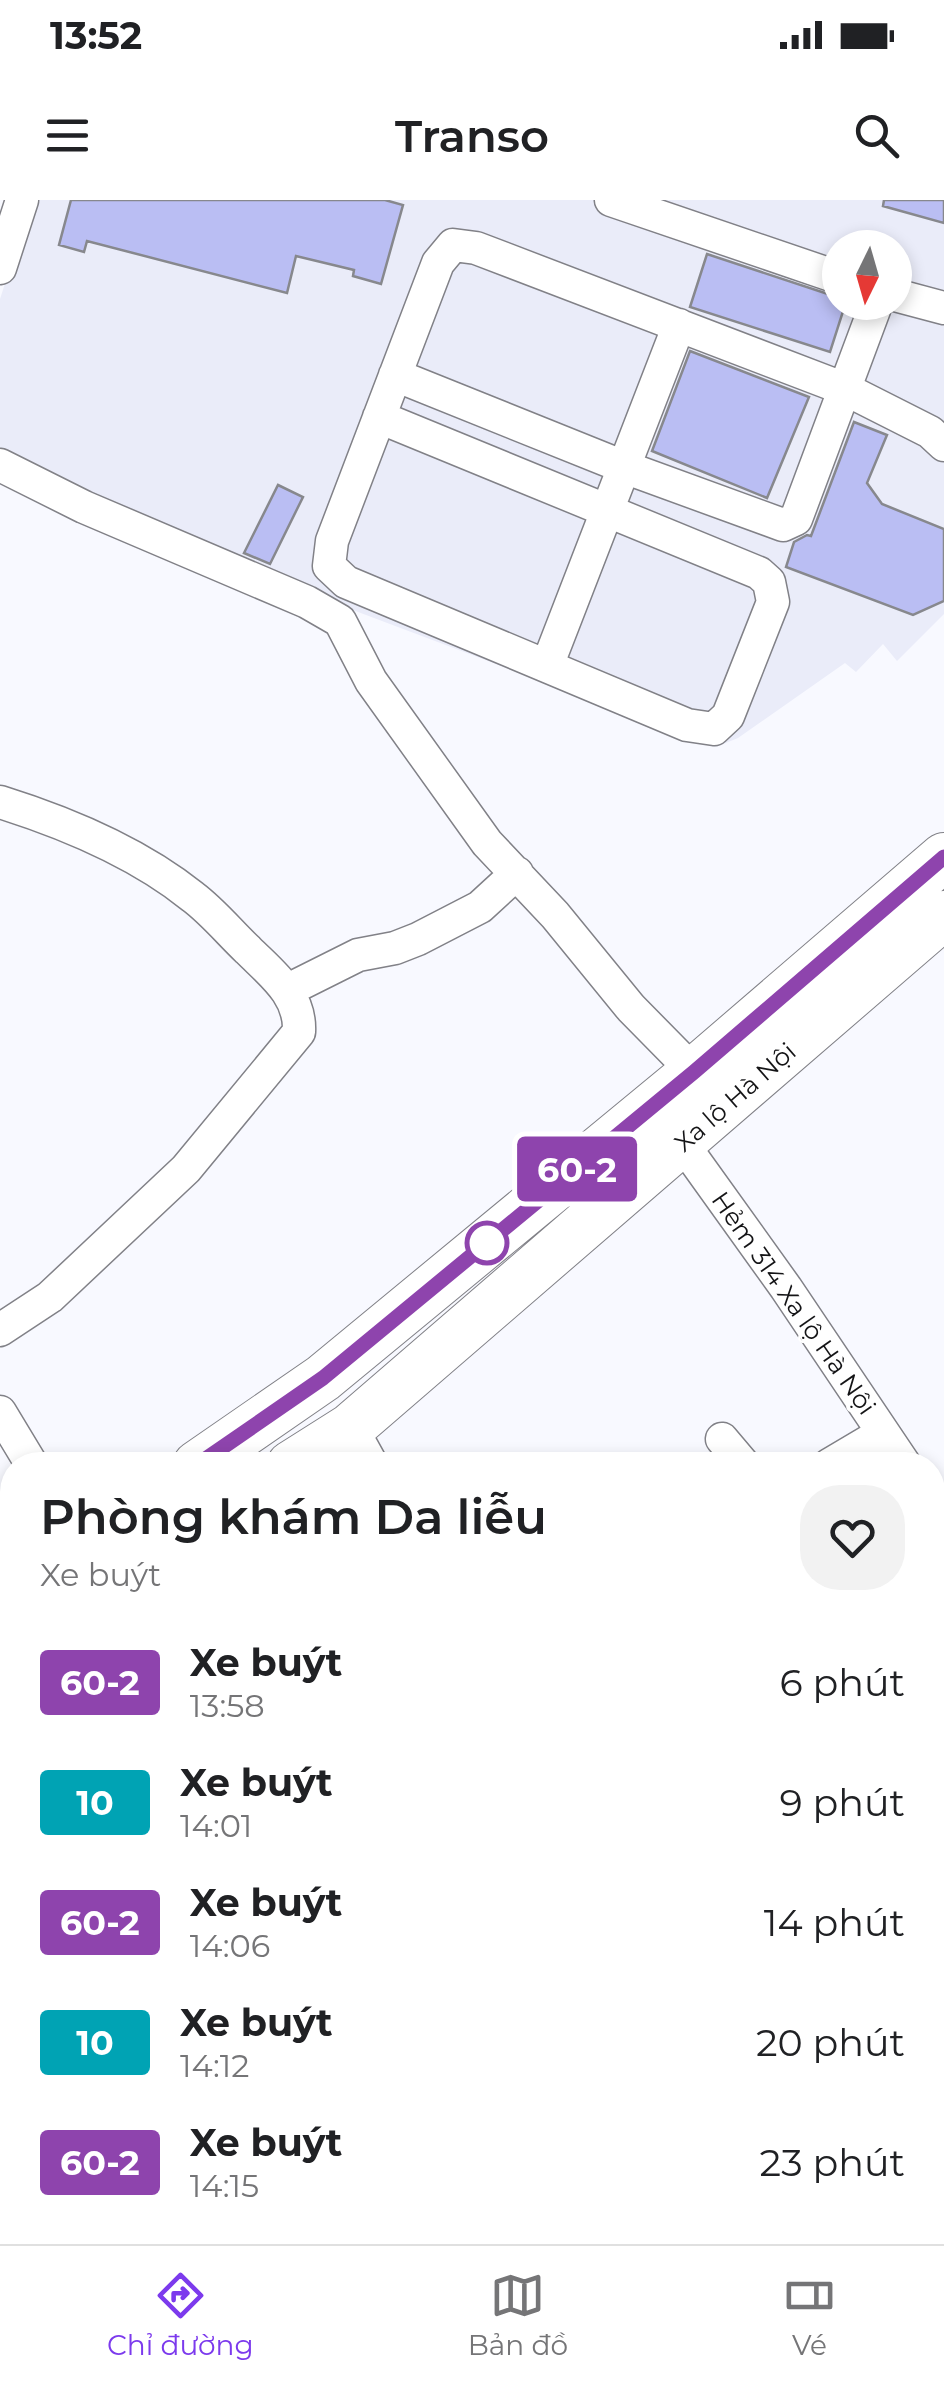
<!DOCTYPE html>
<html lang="vi">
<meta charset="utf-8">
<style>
body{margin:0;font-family:Montserrat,sans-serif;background:#f2f2f2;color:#202124;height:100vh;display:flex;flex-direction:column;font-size:38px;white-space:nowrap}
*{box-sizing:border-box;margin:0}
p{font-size:32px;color:#757577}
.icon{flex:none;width:55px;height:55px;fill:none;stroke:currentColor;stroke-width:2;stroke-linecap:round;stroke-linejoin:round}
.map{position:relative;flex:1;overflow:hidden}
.drawer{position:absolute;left:0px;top:1252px;width:945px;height:792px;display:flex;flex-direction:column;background:#fff;border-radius:40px 40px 0 0;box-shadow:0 5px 15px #0003}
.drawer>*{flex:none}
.badge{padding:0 20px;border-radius:8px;font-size:35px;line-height:65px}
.needle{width:65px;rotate:185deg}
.tools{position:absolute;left:822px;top:30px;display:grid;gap:20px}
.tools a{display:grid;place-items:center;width:90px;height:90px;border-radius:50%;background:#fff;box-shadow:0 5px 15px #0003;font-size:50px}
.map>.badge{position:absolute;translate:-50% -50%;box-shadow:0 0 0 5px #fff}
.round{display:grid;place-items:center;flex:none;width:105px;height:105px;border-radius:40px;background:#f2f2f2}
.head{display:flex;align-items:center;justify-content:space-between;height:170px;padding:0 40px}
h1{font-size:48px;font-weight:600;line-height:75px}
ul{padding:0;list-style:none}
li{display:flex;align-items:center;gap:30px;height:120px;padding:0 40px}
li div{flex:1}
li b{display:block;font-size:38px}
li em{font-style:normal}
li .badge{min-width:110px;font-weight:700;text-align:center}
.status{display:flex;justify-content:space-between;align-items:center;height:70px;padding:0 50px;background:#fff;direction:ltr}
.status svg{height:28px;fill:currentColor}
header{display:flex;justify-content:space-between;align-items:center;height:130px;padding:0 40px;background:#fff;font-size:45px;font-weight:600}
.menu{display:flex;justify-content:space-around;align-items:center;height:140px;border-top:2px solid #e0e0e0;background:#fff;font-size:28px;color:#757577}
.menu a{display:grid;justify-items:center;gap:5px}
.menu .selected{color:#7c3aed}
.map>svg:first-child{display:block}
.built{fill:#eaecf9;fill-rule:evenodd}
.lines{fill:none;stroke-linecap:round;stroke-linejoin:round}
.stream{stroke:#85cfd1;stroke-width:8}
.building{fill:#babef3;stroke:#87888d;stroke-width:2.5}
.minor-casing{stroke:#818187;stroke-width:35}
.highway-casing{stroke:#818187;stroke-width:50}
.minor{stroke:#fff;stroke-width:32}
.highway{stroke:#fff;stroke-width:48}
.line-casing{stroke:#fff;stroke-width:22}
.line{stroke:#8e44ad;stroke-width:15}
.stop-dot{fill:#fff;stroke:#8e44ad;stroke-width:5}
.labels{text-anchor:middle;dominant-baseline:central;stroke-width:8;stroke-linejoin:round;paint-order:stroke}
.street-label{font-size:25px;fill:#141416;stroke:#fff}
</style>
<div class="status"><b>13:52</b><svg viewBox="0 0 49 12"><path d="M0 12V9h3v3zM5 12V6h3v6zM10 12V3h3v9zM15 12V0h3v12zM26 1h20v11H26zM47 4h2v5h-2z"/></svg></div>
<header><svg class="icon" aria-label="menu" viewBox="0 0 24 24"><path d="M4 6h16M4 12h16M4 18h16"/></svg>Transo<svg class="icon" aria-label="search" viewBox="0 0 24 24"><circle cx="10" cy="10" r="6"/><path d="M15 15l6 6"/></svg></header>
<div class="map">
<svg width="944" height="2044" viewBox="0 0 944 2044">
<rect width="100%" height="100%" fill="#f8f9ff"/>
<!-- built -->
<path class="built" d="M32 0H944V414L897 461 883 444 856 472 845 463 738 538 716 547 313 395 0 254V99ZM840 48H895V102H840Z"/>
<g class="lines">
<!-- stream -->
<path class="stream" d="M879 2032 893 2044"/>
</g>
<!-- building -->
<path class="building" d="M71 0H385L403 5 381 84 353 76 354 70 296 56 287 93 87 41 84 52 59 45Z
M884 0H944V23L883 6Z
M707 54 840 98V102H846L830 152 690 107Z
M690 151 809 197 767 298 652 251Z
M854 222 887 235 867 283 882 304 944 329V401L913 415 786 367 794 342 807 335 811 336Z
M278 285 303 297 270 364 244 353Z"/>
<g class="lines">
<defs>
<path id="minor" d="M611 0 840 78
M0 68 22 0
M895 95 944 108
M395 175 624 267 783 325 796 319 877 102
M379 217 759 373 769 382 773 402 728 516 714 529 687 525 346 382 329 366 332 341 438 63 453 45 476 48 845 189 930 232 944 245
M0 265 84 307 307 402 340 421 371 481 487 643 555 715 631 808 694 872
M547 466 679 125
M0 602C67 623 137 652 193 697 213 712 230 733 248 750 272 774 301 795 299 832L186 969 50 1097 0 1130
M288 790 358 755 395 748 418 739 480 707 517 673
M682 943 786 1088 905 1265
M0 1212 32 1265
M351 1227 372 1265
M722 1239 744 1265
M829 1265 883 1233
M932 1307 944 1321
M932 1378 944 1367
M932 1524 944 1514
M932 1702 944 1692
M932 1915 944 1930
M0 2020 12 2022
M84 2032 162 2044
M325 2044 326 2032"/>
<path id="highway" d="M197 1265 323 1178 694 872 944 657
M291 1265 351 1227 944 715
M0 1397 12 1389
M0 1449 12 1441"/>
</defs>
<!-- minor casing -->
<use href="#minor" class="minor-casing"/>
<!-- highway casing -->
<use href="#highway" class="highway-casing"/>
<!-- minor -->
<use href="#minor" class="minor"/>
<!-- highway -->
<use href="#highway" class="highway"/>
</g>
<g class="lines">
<defs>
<path id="line" d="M197 1265 323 1178 694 872 944 657"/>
</defs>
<!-- line casing -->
<use href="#line" class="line-casing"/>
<!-- line -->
<use href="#line" class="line"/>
</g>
<!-- markers -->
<circle class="stop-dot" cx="487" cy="1043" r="20"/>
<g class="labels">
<!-- street labels -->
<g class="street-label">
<text transform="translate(735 897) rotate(-41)">Xa lộ Hà Nội</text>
<text transform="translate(794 1103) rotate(55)">Hẻm 314 Xa lộ Hà Nội</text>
</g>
</g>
</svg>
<div class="tools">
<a><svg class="needle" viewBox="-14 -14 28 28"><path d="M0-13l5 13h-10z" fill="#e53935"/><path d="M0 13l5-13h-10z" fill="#757577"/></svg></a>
</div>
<b class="badge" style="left:577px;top:969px;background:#8e44ad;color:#fff">60-2</b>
<section class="drawer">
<div class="head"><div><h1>Phòng khám Da liễu</h1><p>Xe buýt</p></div><a class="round"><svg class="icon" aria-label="heart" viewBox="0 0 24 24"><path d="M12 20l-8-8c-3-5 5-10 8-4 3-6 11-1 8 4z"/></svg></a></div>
<ul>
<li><span class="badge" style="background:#8e44ad;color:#fff">60-2</span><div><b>Xe buýt</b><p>13:58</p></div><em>6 phút</em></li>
<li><span class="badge" style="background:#00a3b4;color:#fff">10</span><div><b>Xe buýt</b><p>14:01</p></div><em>9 phút</em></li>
<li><span class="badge" style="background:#8e44ad;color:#fff">60-2</span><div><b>Xe buýt</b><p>14:06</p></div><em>14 phút</em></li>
<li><span class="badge" style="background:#00a3b4;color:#fff">10</span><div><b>Xe buýt</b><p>14:12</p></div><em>20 phút</em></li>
<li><span class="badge" style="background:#8e44ad;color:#fff">60-2</span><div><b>Xe buýt</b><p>14:15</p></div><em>23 phút</em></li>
</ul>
</section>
</div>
<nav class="menu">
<a class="selected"><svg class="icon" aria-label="directions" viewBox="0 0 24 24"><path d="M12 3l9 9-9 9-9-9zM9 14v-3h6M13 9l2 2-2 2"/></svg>Chỉ đường</a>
<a><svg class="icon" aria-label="map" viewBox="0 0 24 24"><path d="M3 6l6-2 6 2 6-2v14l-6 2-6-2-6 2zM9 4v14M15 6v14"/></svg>Bản đồ</a>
<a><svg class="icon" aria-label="tickets" viewBox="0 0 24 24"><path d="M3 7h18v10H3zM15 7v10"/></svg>Vé</a>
</nav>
